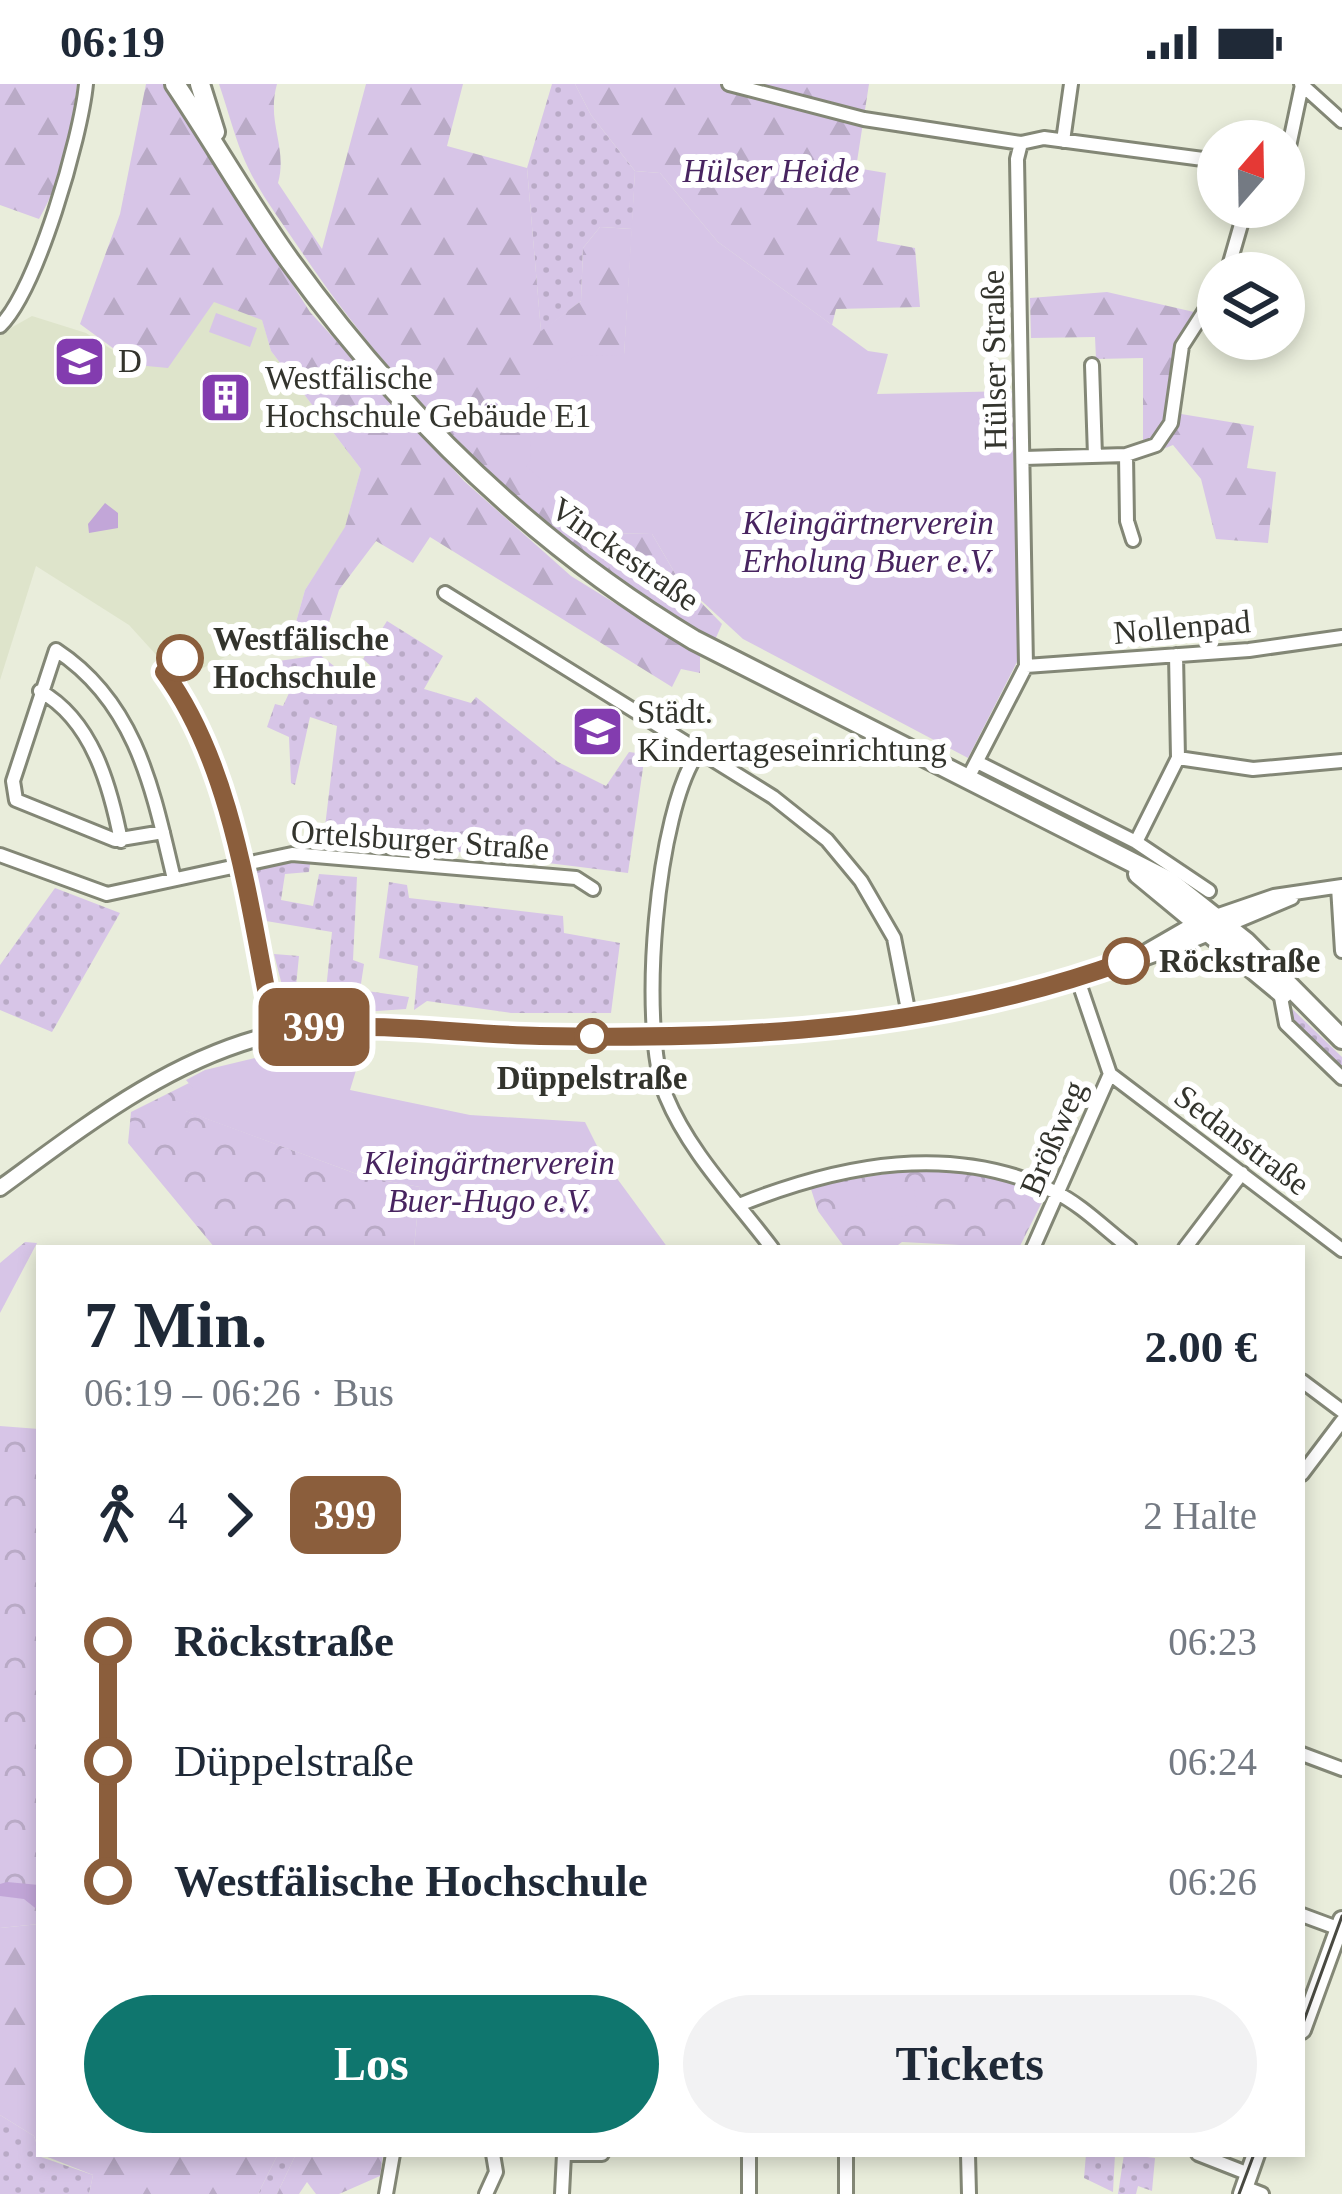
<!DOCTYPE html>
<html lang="de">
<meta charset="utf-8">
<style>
body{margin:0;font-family:"Times New Roman",serif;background:#f2f2f3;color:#1f2937;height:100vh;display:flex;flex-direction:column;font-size:45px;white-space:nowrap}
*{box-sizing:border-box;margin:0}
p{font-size:39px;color:#747a83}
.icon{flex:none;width:66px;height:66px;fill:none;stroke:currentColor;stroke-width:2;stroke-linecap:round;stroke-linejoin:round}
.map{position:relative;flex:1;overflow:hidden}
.sheet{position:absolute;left:36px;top:1161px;width:1269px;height:912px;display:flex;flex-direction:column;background:#fff;border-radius:0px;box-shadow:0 6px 18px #0003}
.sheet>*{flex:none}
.badge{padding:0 24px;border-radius:18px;font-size:42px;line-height:78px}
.needle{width:78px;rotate:20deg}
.buttons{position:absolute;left:1197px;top:36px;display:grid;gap:24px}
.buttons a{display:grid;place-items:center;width:108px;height:108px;border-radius:50%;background:#fff;box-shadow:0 6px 18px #0003;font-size:60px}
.map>.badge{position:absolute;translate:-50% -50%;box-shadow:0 0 0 6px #fff}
.legs{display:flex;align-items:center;gap:18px;height:132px;padding:0 48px;font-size:39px}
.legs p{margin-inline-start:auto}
.headline{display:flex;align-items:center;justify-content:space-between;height:204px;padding:0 48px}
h1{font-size:66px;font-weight:700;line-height:90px}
.cta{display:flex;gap:24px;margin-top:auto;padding:24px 48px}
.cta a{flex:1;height:138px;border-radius:72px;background:#0f766e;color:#fff;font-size:48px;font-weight:700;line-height:138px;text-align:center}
.cta a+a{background:#f2f2f3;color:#1f2937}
ul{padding:0 48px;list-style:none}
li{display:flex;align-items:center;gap:42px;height:120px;font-size:45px}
li i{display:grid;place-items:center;width:18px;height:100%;margin:0 15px;background:currentColor}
li i::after{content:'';width:30px;height:30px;margin:-15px;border:9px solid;border-radius:50%;background:#fff}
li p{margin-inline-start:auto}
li:first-child i{background:linear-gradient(#0000 50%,currentColor 0)}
li:last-child i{background:linear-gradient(currentColor 50%,#0000 0)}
.status{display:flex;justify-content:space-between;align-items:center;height:84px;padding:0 60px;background:#fff;direction:ltr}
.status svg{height:33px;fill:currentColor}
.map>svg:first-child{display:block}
.built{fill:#dee4cb}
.grass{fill:url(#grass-dots)}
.forest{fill:url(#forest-firs)}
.park{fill:url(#park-crowns)}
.garden{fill:#d7c5e7}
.water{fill:#c2a6d8}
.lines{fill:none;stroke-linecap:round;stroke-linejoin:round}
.minor-casing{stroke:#838776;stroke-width:18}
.tertiary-casing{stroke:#838776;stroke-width:20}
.secondary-casing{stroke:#838776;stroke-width:22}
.primary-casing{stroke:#838776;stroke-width:24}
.minor{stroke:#fff;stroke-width:12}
.tertiary{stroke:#fff;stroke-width:14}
.secondary{stroke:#fff;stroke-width:16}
.primary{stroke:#fff;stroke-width:18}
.tram{stroke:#494a42;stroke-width:3}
.line-1-casing{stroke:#fff;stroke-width:27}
.line-1{stroke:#8b5e3c;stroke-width:18}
.stop-1-dot{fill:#fff;stroke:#8b5e3c;stroke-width:6}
.labels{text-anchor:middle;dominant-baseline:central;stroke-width:12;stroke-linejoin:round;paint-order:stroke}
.park-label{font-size:33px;font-style:italic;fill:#482460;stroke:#fff}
.street-label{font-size:33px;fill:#33342d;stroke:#fff}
.poi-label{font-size:33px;fill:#33342d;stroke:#fff;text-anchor:start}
.stop-label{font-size:33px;font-weight:bold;fill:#33342d;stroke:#fff;text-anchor:start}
</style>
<div class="status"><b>06:19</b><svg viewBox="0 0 49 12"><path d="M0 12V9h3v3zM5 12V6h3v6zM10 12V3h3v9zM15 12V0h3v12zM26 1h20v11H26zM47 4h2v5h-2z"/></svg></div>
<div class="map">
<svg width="1342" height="2110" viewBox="0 0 1342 2110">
<defs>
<pattern id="grass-dots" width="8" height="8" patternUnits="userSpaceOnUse" patternTransform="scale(3)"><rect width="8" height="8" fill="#d7c5e7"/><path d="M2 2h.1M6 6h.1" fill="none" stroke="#b9aac6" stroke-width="1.8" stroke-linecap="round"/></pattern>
<pattern id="forest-firs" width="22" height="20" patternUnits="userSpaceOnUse" patternTransform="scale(3)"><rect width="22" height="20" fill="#d7c5e7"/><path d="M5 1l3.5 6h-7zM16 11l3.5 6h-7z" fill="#b9aac6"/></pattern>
<pattern id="park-crowns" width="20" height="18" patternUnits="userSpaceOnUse" patternTransform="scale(3)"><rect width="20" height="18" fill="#d7c5e7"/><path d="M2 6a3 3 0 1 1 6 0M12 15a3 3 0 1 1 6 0" fill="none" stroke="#b9aac6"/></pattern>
</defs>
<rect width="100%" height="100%" fill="#e9eddb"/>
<!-- built -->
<path class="built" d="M214 217 262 235 271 267 361 385 345 444 305 506 291 556 227 572 179 596 129 541 36 482 0 596V250L32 232 86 249 136 281Z"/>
<!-- grass -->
<path class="grass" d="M552 0H575L591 31 635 87 632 145 600 143 583 164 581 217 541 248 527 84Z
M387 537 443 572 424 605 471 619 476 613 558 678 606 702 629 668 645 670 628 789 324 751 337 642 310 633 295 701 291 699 289 653 267 643 275 620 283 622 296 594 265 579 320 571 362 604 372 583 363 575Z
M311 773 309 788 285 790 281 816 313 822 319 790 357 793 353 876 364 880 360 906 409 913 406 925 290 933 274 870 299 872 296 902 326 906 332 848 260 836 249 780Z
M389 798 407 801 409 814 563 832 564 849 620 859 611 929H511L427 917 414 926 418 882 379 874Z
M55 804 120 829 52 948 0 926V881Z
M1284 917 1342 973V984L1290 937Z
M0 2031 34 2052 41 2073 93 2091 89 2110H0Z
M278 2070H296L277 2110H258Z
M1086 2070H1115L1113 2108 1084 2094Z
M1124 2070 1155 2074 1152 2107 1138 2102 1136 2110H1118Z"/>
<!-- forest -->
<path class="forest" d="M0 0H77C72 47 63 94 39 135L0 121Z
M146 0H165L310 228 464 397 571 492 700 572V589L681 585 672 603 430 453 413 479 376 457 339 506 321 564 291 556 305 506 345 443 361 385 271 267 262 236 214 218 168 284 136 281 80 240 120 130Z
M219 0H277C266 39 288 63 278 99L322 165 366 0H463L447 62 527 84 541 247 581 217 583 164 600 143 632 145 624 272 601 449 652 450 679 496 722 540 715 556C549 462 404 321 299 164 279 134 255 103 242 70 233 47 227 23 219 0Z
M575 0H869L856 84 886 89 877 157 915 164 920 223 836 225 832 241 718 158 660 89 635 87 591 31Z
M1107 208 1194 228 1174 273 1169 328 1254 342 1247 384 1276 388 1268 459 1216 455 1201 395 1173 361 1143 373V274L1096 275 1095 253 1031 254 1030 214Z
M25 1158 37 1159 0 1229V1179Z
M39 1840V2066L34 2052 0 2031V1844Z
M40 2070H278L258 2110H89L93 2091Z
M296 2070H383L380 2092 339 2110H316L307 2098 299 2110H277Z"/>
<!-- park -->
<path class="park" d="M189 999 194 1004 186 1027 365 1093 420 1103 414 1164H215L128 1059 131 1028Z
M935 1082 989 1088 1046 1110 1019 1164 902 1158 894 1164H845L818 1127 810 1102Z
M0 1342 39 1345V1840L0 1844Z"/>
<!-- garden -->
<path class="garden" d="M635 87 660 89 718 158 868 267 888 270 877 310 1012 307 1018 576 968 674 743 555 679 496 652 450 601 449 526 382 531 376 530 310 575 272 624 271Z
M216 229 257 244 250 263 209 248Z
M337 954H366L350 1006 470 1031 585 1038 605 1078 668 1164H414L420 1103 365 1093 185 1027 193 1004 186 996 205 986Z
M913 1100 918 1129 862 1141 856 1112Z"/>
<!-- water -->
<path class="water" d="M105 419 118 429V444L89 449 88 440Z
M7 1798 39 1801V1827L24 1815 0 1812V1800Z"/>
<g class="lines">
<defs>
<path id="minor" d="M729 0 864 35 1021 59 1044 54 1218 77
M1301 0 1342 37
M1063 57 1071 0
M1284 86 1302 1
M1227 189 1246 123
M0 242C37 206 81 53 86 0
M1092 281 1095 372
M1126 371 1127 437 1133 456
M1024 374 1126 371 1156 361 1171 339 1182 262 1218 206
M445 509 773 713 827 756 861 797 894 854 910 936
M1026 582 1249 566 1342 553
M40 607C92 636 110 701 121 757
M179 609 223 708 275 949
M699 667C656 725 638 945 666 1012 689 1068 735 1115 772 1164
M1178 674 1253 685 1342 677
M977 678 1136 758 1209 807
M967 696 1026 582 1017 75 1021 59
M163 748 115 756 16 716 13 697 56 566C137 619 153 707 174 795
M1136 758 1178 674 1176 571
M0 771 107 810 292 770 576 794 593 805
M1338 803 1342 867
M1210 834 1274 812 1342 802
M1223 843 1292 814
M1280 908 1286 940 1342 994
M1110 990 1342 1166
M739 1121C841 1080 953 1058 1055 1108 1082 1121 1106 1146 1130 1164
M1033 1164 1110 990 1078 896
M1185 1164 1242 1089
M1302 1297 1342 1327
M1302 1390 1342 1337
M1302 1670 1342 1685
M1302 1831 1340 1845
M572 2070H602
M968 2070 969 2110
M1198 2070 1249 2090
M1244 2103 1262 2110
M386 2110 393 2070
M486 2110 496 2088 493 2070
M562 2110 564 2070
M749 2110V2070
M846 2110V2070"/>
<path id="tertiary" d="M1148 867 1200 837
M0 1104C85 1042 169 975 274 950 368 928 460 951 554 952 786 955 996 938 1211 848"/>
<path id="secondary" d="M1302 1946 1342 1836
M1242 2110 1256 2070"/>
<path id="primary" d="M175 0C214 58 249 120 290 177 400 329 532 459 694 556L1169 797 1246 858 1342 955
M200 0 215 48
M1138 790 1283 910"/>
</defs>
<!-- minor casing -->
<use href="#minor" class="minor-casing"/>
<!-- tertiary casing -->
<use href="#tertiary" class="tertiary-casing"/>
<!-- secondary casing -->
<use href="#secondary" class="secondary-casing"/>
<!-- primary casing -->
<use href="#primary" class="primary-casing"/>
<!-- minor -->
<use href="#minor" class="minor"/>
<!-- tertiary -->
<use href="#tertiary" class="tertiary"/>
<!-- secondary -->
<use href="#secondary" class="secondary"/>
<!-- primary -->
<use href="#primary" class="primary"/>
<!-- tram -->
<path class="tram" d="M1302 1942 1342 1832
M1239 2110 1254 2070"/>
</g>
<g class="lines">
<defs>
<path id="line-1" d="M180 574 164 588C236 686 250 833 275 950 369 934 447 950 540 952 744 956 932 947 1126 877"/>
</defs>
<!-- line-1 casing -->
<use href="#line-1" class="line-1-casing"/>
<!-- line-1 -->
<use href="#line-1" class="line-1"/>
</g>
<!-- icons -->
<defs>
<symbol id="university-square" viewBox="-11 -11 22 22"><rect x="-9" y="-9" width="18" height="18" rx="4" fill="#833caf" stroke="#fff"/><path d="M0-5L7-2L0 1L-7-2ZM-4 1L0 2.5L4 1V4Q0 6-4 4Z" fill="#fff"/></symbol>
<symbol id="building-square" viewBox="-11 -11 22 22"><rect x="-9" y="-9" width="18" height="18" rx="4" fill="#833caf" stroke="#fff"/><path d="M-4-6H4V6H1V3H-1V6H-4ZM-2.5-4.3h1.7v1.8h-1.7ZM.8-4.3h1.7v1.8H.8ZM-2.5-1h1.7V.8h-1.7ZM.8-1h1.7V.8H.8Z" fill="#fff"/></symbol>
<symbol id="school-square" viewBox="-11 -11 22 22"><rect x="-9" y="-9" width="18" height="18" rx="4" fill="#833caf" stroke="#fff"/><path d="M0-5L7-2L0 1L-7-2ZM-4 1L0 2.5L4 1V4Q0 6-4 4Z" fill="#fff"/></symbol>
</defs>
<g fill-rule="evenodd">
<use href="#university-square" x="50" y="248" width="59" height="59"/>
<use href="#building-square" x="196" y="284" width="59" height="59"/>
<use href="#school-square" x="568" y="618" width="59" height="59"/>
</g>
<!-- markers -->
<g class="stop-1-dot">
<circle cx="180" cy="574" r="21"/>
<circle cx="1126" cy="877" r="21"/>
<circle cx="592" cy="952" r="15"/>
</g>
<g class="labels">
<!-- park labels -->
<g class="park-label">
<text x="771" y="87">Hülser Heide</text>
<text x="868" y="439">Kleingärtnerverein<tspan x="868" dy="38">Erholung Buer e.V.</tspan></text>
<text x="489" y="1079">Kleingärtnerverein<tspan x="489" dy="38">Buer-Hugo e.V.</tspan></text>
</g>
<!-- street labels -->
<g class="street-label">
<text transform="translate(994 276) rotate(-91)">Hülser Straße</text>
<text transform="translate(625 470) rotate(35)">Vinckestraße</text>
<text transform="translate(1182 543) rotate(-5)">Nollenpad</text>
<text transform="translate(420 756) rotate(4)">Ortelsburger Straße</text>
<text transform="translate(1053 1054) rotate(-67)">Brößweg</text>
<text transform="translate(1242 1056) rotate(37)">Sedanstraße</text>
</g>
<!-- poi labels -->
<g class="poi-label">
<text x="118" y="277">D</text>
<text x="265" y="294">Westfälische<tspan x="265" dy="38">Hochschule Gebäude E1</tspan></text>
<text x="637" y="628">Städt.<tspan x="637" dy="38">Kindertageseinrichtung</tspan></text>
</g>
<!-- stop labels -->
<g class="stop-label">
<text x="213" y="555">Westfälische<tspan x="213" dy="38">Hochschule</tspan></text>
<text x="1159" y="877">Röckstraße</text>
<text x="592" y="994" text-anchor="middle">Düppelstraße</text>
</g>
</g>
</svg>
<div class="buttons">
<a><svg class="needle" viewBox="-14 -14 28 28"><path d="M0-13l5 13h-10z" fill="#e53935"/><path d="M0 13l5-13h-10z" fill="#747a83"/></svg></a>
<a><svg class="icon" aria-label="layers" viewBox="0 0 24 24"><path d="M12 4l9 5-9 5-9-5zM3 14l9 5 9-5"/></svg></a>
</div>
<b class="badge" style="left:314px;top:943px;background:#8b5e3c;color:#fff">399</b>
<section class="sheet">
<div class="headline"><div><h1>7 Min.</h1><p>06:19 – 06:26 · Bus</p></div><b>2.00 €</b></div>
<div class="legs"><svg class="icon" aria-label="walk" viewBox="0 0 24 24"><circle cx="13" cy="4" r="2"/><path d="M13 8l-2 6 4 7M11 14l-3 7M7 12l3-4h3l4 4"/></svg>4<svg class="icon" aria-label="forward" viewBox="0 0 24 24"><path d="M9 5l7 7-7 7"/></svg><b class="badge" style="background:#8b5e3c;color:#fff">399</b><p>2 Halte</p></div>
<ul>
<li><i style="color:#8b5e3c"></i><b>Röckstraße</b><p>06:23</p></li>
<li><i style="color:#8b5e3c"></i><span>Düppelstraße</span><p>06:24</p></li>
<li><i style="color:#8b5e3c"></i><b>Westfälische Hochschule</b><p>06:26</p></li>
</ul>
<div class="cta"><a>Los</a><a>Tickets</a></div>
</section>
</div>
